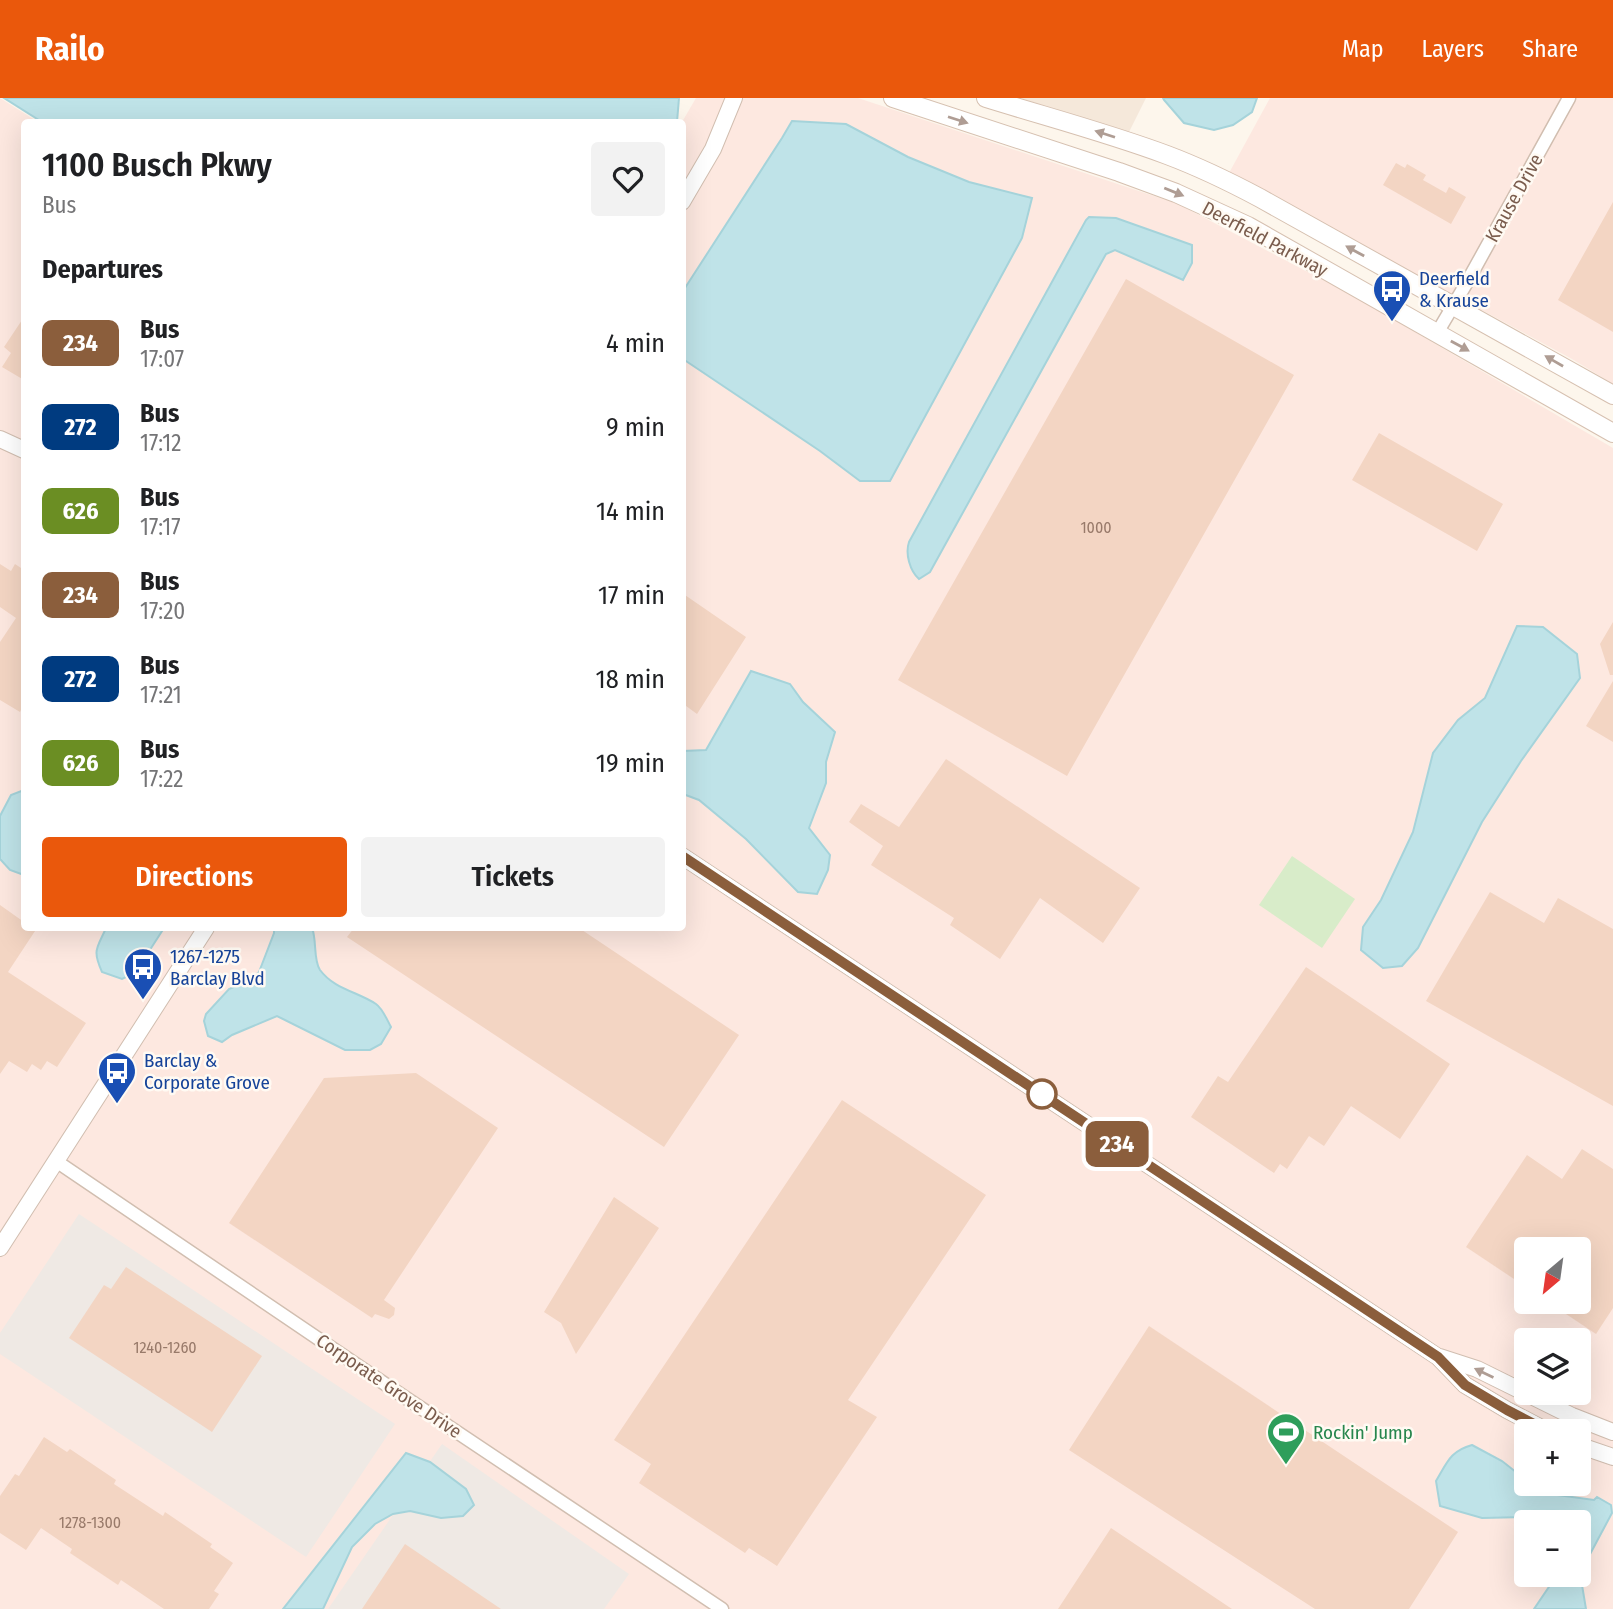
<!DOCTYPE html>
<meta charset="utf-8">
<style>
body{margin:0;font-family:"Fira Sans Condensed",sans-serif;background:#f2f2f2;color:#202124;height:100vh;display:flex;flex-direction:column;font-size:26px;white-space:nowrap}
*{box-sizing:border-box;margin:0}
p{font-size:23px;color:#757577}
.icon{flex:none;width:38px;height:38px;fill:none;stroke:currentColor;stroke-width:2;stroke-linecap:round;stroke-linejoin:round}
.map{position:relative;flex:1;overflow:hidden}
.side{position:absolute;left:21px;top:21px;width:665px;height:812px;display:flex;flex-direction:column;background:#fff;border-radius:7px;box-shadow:0 7px 28px #0002}
.side>*{flex:none}
.badge{padding:0 14px;border-radius:10px;font-size:24px;line-height:46px}
.needle{width:46px;rotate:209deg}
.buttons{position:absolute;left:1514px;top:1139px;display:grid;gap:14px}
.buttons a{display:grid;place-items:center;width:77px;height:77px;border-radius:7px;background:#fff;box-shadow:0 7px 28px #0002;font-size:35px}
.map>.badge{position:absolute;translate:-50% -50%;box-shadow:0 0 0 4px #fff}
h2{padding:0 21px;font-size:26px;line-height:63px}
.round{display:grid;place-items:center;flex:none;width:74px;height:74px;border-radius:7px;background:#f2f2f2}
.head{display:flex;align-items:center;justify-content:space-between;height:119px;padding:0 21px}
h1{font-size:33px;font-weight:600;line-height:52px}
.primary-button{display:flex;gap:14px;margin-top:auto;padding:14px 21px}
.primary-button a{flex:1;height:80px;border-radius:7px;background:#ea580c;color:#fff;font-size:28px;font-weight:600;line-height:80px;text-align:center}
.primary-button a+a{background:#f2f2f2;color:#202124}
ul{padding:0;list-style:none}
li{display:flex;align-items:center;gap:21px;height:84px;padding:0 21px}
li div{flex:1}
li b{display:block;font-size:26px}
li em{font-style:normal}
li .badge{min-width:77px;font-weight:700;text-align:center}
header{display:flex;align-items:center;gap:42px;box-sizing:border-box;height:98px;padding:0 35px;background:#ea580c;color:#fff}
header strong{font-size:33px}
nav{display:flex;gap:38px;margin-inline-start:auto;font-size:24px}
.map>svg:first-child{display:block}
.residential{fill:#f5e8da}
.commercial{fill:#fde8e0;fill-rule:evenodd}
.industrial{fill:#efe9e4}
.green{fill:#d8ecc9}
.water{fill:#bfe3e8;stroke:#a5d3da;stroke-width:2}
.building{fill:#f3d5c3}
.lines{fill:none;stroke-linecap:round;stroke-linejoin:round}
.minor-casing{stroke:#d1beb0;stroke-width:15}
.tertiary-casing{stroke:#d1beb0;stroke-width:18}
.secondary-casing{stroke:#d6c0b0;stroke-width:20}
.minor{stroke:#fff;stroke-width:12}
.tertiary{stroke:#fff;stroke-width:16}
.secondary{stroke:#fff;stroke-width:18}
.oneway{fill:#af9d94}
.line-casing{stroke:#fff;stroke-width:16}
.line{stroke:#8b5e3c;stroke-width:10}
.stop-dot{fill:#fff;stroke:#8b5e3c;stroke-width:3.5}
.labels{text-anchor:middle;dominant-baseline:central;stroke-width:5;stroke-linejoin:round;paint-order:stroke}
.number-label{font-size:16px;fill:#987a6a}
.street-label{font-size:19px;fill:#7a5c4d;stroke:#fffaf3}
.transit-label{font-size:19px;fill:#164399;stroke:#fffaf3;text-anchor:start}
.leisure-label{font-size:19px;fill:#27864d;stroke:#fffaf3;text-anchor:start}
</style>
<header>
<strong>Railo</strong>
<nav><a>Map</a><a>Layers</a><a>Share</a></nav>
</header>
<div class="map">
<svg width="1613" height="1511" viewBox="0 0 1613 1511">
<rect width="100%" height="100%" fill="#fdf6ec"/>
<!-- residential -->
<path class="residential" d="M1020 0H1146L1129 34Z"/>
<!-- commercial -->
<path class="commercial" d="M0 0 38 24H24V830H682V24L696 0H858L1178 106 1350 196 1613 350V1511H0ZM1526 1152H1578V1204H1526ZM1526 1242H1578V1295H1526ZM1526 1334H1578V1386H1526ZM1526 1424H1578V1477H1526Z
M1270 0H1613V286L1572 261 1229 75Z"/>
<!-- industrial -->
<path class="industrial" d="M79 1116 395 1326 306 1459 0 1256V1235Z
M442 1346 629 1476 604 1511H328Z"/>
<!-- green -->
<path class="green" d="M1292 758 1355 801 1322 850 1259 807Z"/>
<!-- water -->
<path class="water" d="M4 0H679L677 24H42Z
M1163 0H1257L1252 14 1233 27 1214 32 1184 25 1164 2Z
M792 23 846 26 908 59 969 84 1032 100 1022 140 890 383H860L820 353 683 261V193L782 40Z
M1089 119 1116 120 1192 147V165L1183 182 1115 152 1106 156 930 474 919 481C910 473 905 456 909 444L1086 122Z
M1517 528 1543 529 1577 556 1580 580 1521 663 1482 724 1418 850 1402 868 1383 870 1361 852 1363 829 1381 802 1413 734 1433 655 1458 622 1485 600Z
M751 573 790 586 803 604 835 634 826 664V685L809 730 830 757 828 772 817 796 798 794 746 741 699 702 683 696V653L706 652Z
M24 692V777L10 772 0 761V718L11 697Z
M106 830H164L135 875 122 881 102 874C92 851 97 851 106 830Z
M274 830H312C317 842 313 862 320 872 334 891 358 894 376 906 383 911 387 922 391 929L381 946 370 952H345L277 918 232 937 222 944 208 938 204 923 206 916 229 891 251 882 259 874 274 835Z
M1472 1347 1502 1363 1526 1382V1386H1532L1543 1395 1594 1402 1597 1399 1611 1407 1612 1415 1580 1475 1586 1511H1534L1557 1477H1578V1424H1543L1528 1419 1482 1420 1440 1408 1436 1383C1447 1365 1450 1353 1472 1347Z
M406 1355 430 1364 466 1391 474 1407 463 1418 441 1420 410 1413 393 1416 375 1426 352 1449 323 1511H283Z"/>
<!-- building -->
<path class="building" d="M1396 65 1405 70 1407 66 1426 77 1423 82 1446 95 1449 89 1466 99 1451 126 1383 87Z
M1613 104V234L1558 202Z
M1126 181 1294 277 1067 678 898 582Z
M24 219V282L2 269 11 255 4 249Z
M1379 335 1503 406 1477 453 1352 382Z
M0 466 11 473 15 466 24 472V606L20 614 0 602V544L16 520 0 509Z
M682 495 746 539 697 616 682 605Z
M1613 524V577H1610L1600 546Z
M1613 583V644L1586 628Z
M946 661 1140 790 1103 845 1040 800 1000 861 950 827 954 820 871 767 883 748 849 724 861 706 899 729Z
M1490 794 1544 825 1558 800 1613 831V1008L1426 903Z
M0 807 24 824V830H37L8 874 86 925 57 969 47 963 41 972 32 966 27 974 9 963 0 976Z
M354 830H579L739 937 664 1049 347 839Z
M1306 869 1450 966 1400 1041 1351 1008 1324 1048 1309 1038 1287 1071 1280 1066 1274 1075 1191 1019 1218 978 1228 984Z
M416 975 498 1030 384 1202 395 1210 394 1217 389 1221 375 1216 372 1220 229 1125 324 980Z
M842 1002 986 1097 848 1302 877 1319 777 1468 749 1450 745 1455 639 1385 651 1366 614 1342Z
M1582 1051 1613 1071V1210L1596 1236 1548 1204H1578V1152H1526V1189L1466 1149 1527 1057 1562 1081Z
M614 1099 659 1130 576 1256 561 1225 544 1214Z
M126 1169 262 1258 212 1334 69 1240 104 1187 111 1191Z
M1149 1228 1458 1434 1409 1511H1315L1069 1352Z
M44 1339 67 1354 70 1351 116 1382 114 1386 163 1418 165 1414 212 1446 210 1449 233 1465 214 1493 219 1496 209 1511H164L121 1482 118 1487 70 1455 72 1451 41 1430 26 1452 0 1435V1398L15 1376 19 1378Z
M1111 1430 1232 1511H1058Z
M405 1446 501 1511H362Z"/>
<g class="lines">
<defs>
<path id="minor" d="M1437 235 1466 186 1569 0
M56 1063 388 1288 722 1511"/>
<path id="tertiary" d="M682 104 713 51 734 0
M0 341 24 352
M682 758 1438 1259 1465 1287 1507 1312 1549 1334
M0 1150 206 830
M1440 1259 1477 1271 1572 1318 1613 1334
M1578 1347 1613 1359"/>
<path id="secondary" d="M893 0 1119 74 1176 95 1248 128 1613 335
M986 0C1047 19 1108 35 1167 57 1199 69 1230 84 1260 100L1613 297"/>
</defs>
<!-- minor casing -->
<use href="#minor" class="minor-casing"/>
<!-- tertiary casing -->
<use href="#tertiary" class="tertiary-casing"/>
<!-- secondary casing -->
<use href="#secondary" class="secondary-casing"/>
<!-- minor -->
<use href="#minor" class="minor"/>
<!-- tertiary -->
<use href="#tertiary" class="tertiary"/>
<!-- secondary -->
<use href="#secondary" class="secondary"/>
</g>
<!-- one-way arrows -->
<defs><path id="oneway-solid" d="M-6-.8H1V-3.2L6.5 0L1 3.2V.8H-6Z" transform="scale(1.75)"/></defs>
<g class="oneway">
<use href="#oneway-solid" transform="translate(958 22) rotate(18)"/>
<use href="#oneway-solid" transform="translate(1105 36) rotate(-162)"/>
<use href="#oneway-solid" transform="translate(1174 94) rotate(22)"/>
<use href="#oneway-solid" transform="translate(1355 153) rotate(-151)"/>
<use href="#oneway-solid" transform="translate(1460 248) rotate(29)"/>
<use href="#oneway-solid" transform="translate(1554 263) rotate(-150)"/>
<use href="#oneway-solid" transform="translate(1484 1275) rotate(-154)"/>
</g>
<g class="lines">
<defs>
<path id="line" d="M682 758 1438 1259 1465 1287 1507 1312 1549 1334"/>
</defs>
<!-- line casing -->
<use href="#line" class="line-casing"/>
<!-- line -->
<use href="#line" class="line"/>
</g>
<!-- icons -->
<defs>
<symbol id="bus-pin" viewBox="-11 -11 22 30"><path d="M0 17L-7.5 6A9.5 9.5 0 1 1 7.5 6Z" fill="#1a4fb4" stroke="#fffaf3"/><path d="M-5-6H5V4H4V6H2V4H-2V6H-4V4H-5ZM-3.5-4V0h7V-4ZM-3.5 1.2v1.5H-2V1.2ZM2 1.2v1.5H3.5V1.2Z" fill="#fff"/></symbol>
<symbol id="stadium-pin" viewBox="-11 -11 22 30"><path d="M0 17L-7.5 6A9.5 9.5 0 1 1 7.5 6Z" fill="#2e9e5b" stroke="#fffaf3"/><path d="M0-5a6.5 5 0 1 0 0 10a6.5 5 0 1 0 0-10ZM-3.5-1.8h7v3.6h-7Z" fill="#fff"/></symbol>
</defs>
<g fill-rule="evenodd">
<use href="#bus-pin" x="1370" y="169" width="44" height="60"/>
<use href="#bus-pin" x="121" y="847" width="44" height="60"/>
<use href="#bus-pin" x="95" y="951" width="44" height="60"/>
<use href="#stadium-pin" x="1264" y="1312" width="44" height="60"/>
</g>
<!-- markers -->
<circle class="stop-dot" cx="1042" cy="996" r="14"/>
<g class="labels">
<!-- number labels -->
<g class="number-label">
<text x="1096" y="429">1000</text>
<text x="165" y="1249">1240-1260</text>
<text x="90" y="1424">1278-1300</text>
</g>
<!-- street labels -->
<g class="street-label">
<text transform="translate(1514 100) rotate(-61)">Krause Drive</text>
<text transform="translate(1265 141) rotate(28)">Deerfield Parkway</text>
<text transform="translate(389 1288) rotate(34)">Corporate Grove Drive</text>
</g>
<!-- transit labels -->
<g class="transit-label">
<text x="1419" y="180">Deerfield<tspan x="1419" dy="22">&amp; Krause</tspan></text>
<text x="170" y="858">1267-1275<tspan x="170" dy="22">Barclay Blvd</tspan></text>
<text x="144" y="962">Barclay &amp;<tspan x="144" dy="22">Corporate Grove</tspan></text>
</g>
<!-- leisure labels -->
<g class="leisure-label">
<text x="1313" y="1334">Rockin' Jump</text>
</g>
</g>
</svg>
<div class="buttons">
<a><svg class="needle" viewBox="-14 -14 28 28"><path d="M0-13l5 13h-10z" fill="#e53935"/><path d="M0 13l5-13h-10z" fill="#757577"/></svg></a>
<a><svg class="icon" aria-label="layers" viewBox="0 0 24 24"><path d="M12 4l9 5-9 5-9-5zM3 14l9 5 9-5"/></svg></a>
<a>+</a>
<a>−</a>
</div>
<b class="badge" style="left:1117px;top:1046px;background:#8b5e3c;color:#fff">234</b>
<section class="side">
<div class="head"><div><h1>1100 Busch Pkwy</h1><p>Bus</p></div><a class="round"><svg class="icon" aria-label="heart" viewBox="0 0 24 24"><path d="M12 20l-8-8c-3-5 5-10 8-4 3-6 11-1 8 4z"/></svg></a></div>
<h2>Departures</h2>
<ul>
<li><span class="badge" style="background:#8b5e3c;color:#fff">234</span><div><b>Bus</b><p>17:07</p></div><em>4 min</em></li>
<li><span class="badge" style="background:#003b80;color:#fff">272</span><div><b>Bus</b><p>17:12</p></div><em>9 min</em></li>
<li><span class="badge" style="background:#6b8e23;color:#fff">626</span><div><b>Bus</b><p>17:17</p></div><em>14 min</em></li>
<li><span class="badge" style="background:#8b5e3c;color:#fff">234</span><div><b>Bus</b><p>17:20</p></div><em>17 min</em></li>
<li><span class="badge" style="background:#003b80;color:#fff">272</span><div><b>Bus</b><p>17:21</p></div><em>18 min</em></li>
<li><span class="badge" style="background:#6b8e23;color:#fff">626</span><div><b>Bus</b><p>17:22</p></div><em>19 min</em></li>
</ul>
<div class="primary-button"><a>Directions</a><a>Tickets</a></div>
</section>
</div>
